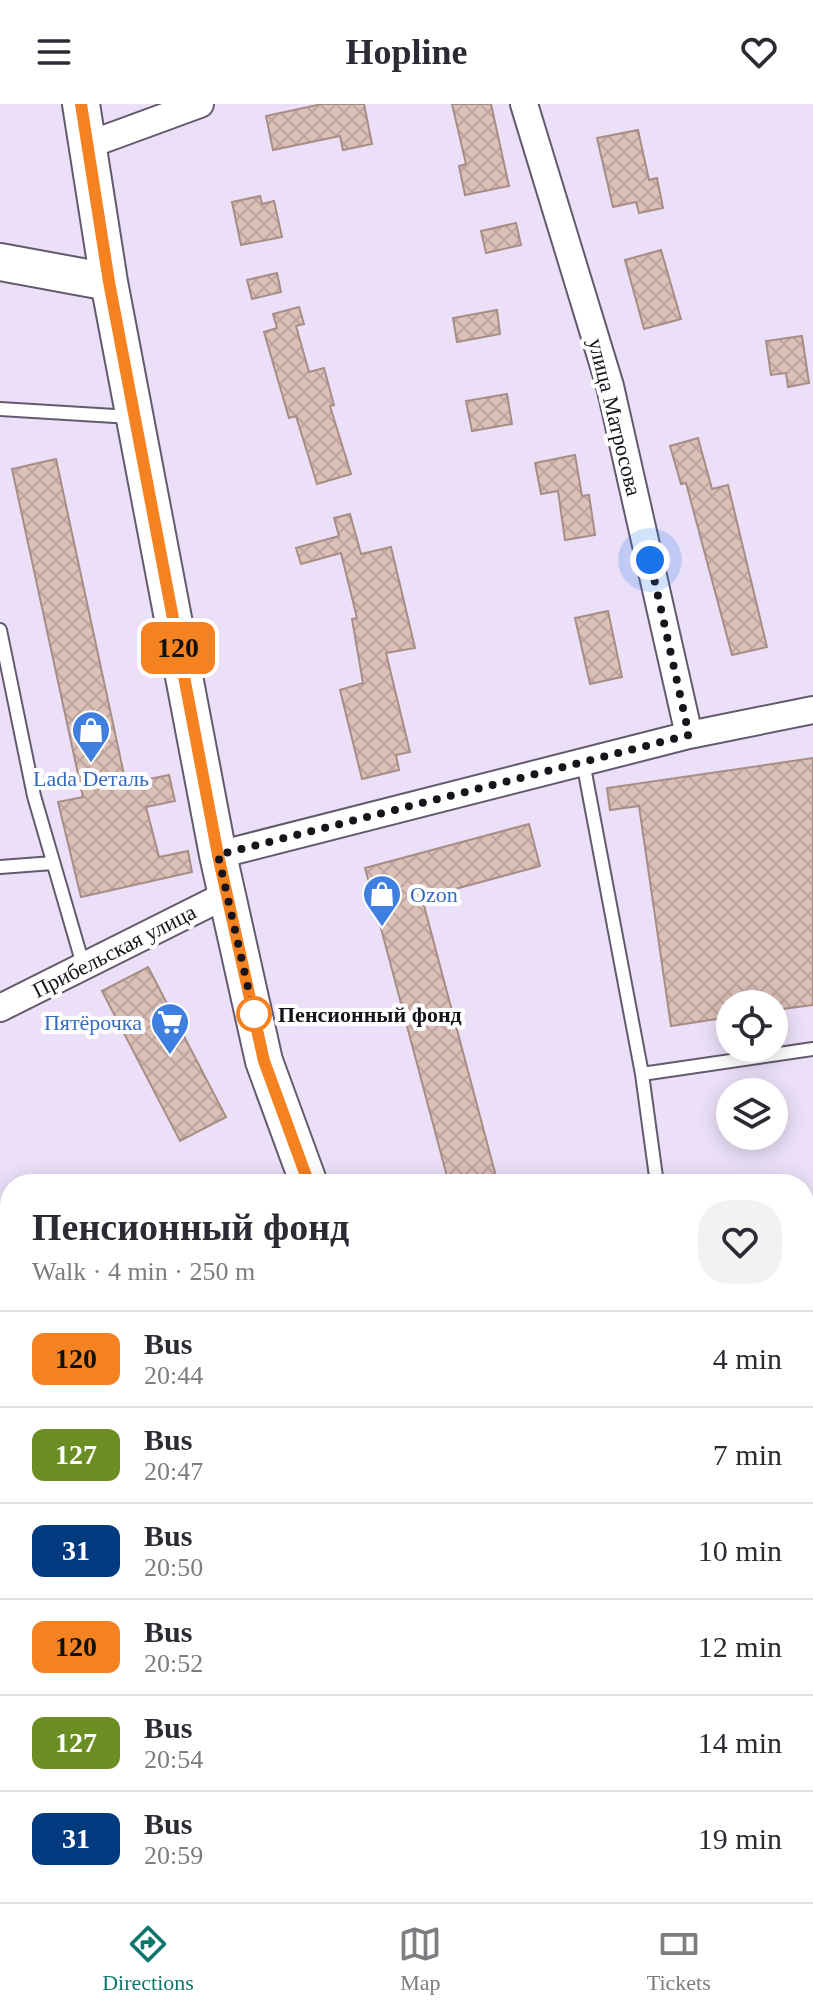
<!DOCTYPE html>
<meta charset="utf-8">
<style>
body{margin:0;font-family:"Times New Roman",serif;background:#f2f2f3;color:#2b2b33;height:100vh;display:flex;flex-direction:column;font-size:30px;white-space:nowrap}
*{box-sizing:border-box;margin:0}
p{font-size:26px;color:#7c7c81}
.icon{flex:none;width:44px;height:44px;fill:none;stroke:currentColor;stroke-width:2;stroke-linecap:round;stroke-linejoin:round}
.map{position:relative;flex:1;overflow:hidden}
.side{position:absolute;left:0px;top:1070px;width:814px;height:728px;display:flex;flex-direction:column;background:#fff;border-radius:32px 32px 0 0;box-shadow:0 4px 20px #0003}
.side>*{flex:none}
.badge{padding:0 16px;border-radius:12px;font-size:28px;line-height:52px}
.controls{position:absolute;left:716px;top:886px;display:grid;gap:16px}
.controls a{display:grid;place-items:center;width:72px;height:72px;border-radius:50%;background:#fff;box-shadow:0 4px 20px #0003;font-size:40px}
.you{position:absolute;width:40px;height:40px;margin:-20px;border:6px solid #fff;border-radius:50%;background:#1a73e8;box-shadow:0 0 0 12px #1a73e833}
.map>.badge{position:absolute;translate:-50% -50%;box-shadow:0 0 0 4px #fff}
.round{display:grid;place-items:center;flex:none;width:84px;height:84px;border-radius:32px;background:#f2f2f3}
.head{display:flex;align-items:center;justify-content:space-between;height:136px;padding:0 32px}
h1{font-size:38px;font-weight:700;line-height:60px}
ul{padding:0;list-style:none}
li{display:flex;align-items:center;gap:24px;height:96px;padding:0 32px;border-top:2px solid #e1e1e2}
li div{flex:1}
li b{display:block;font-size:30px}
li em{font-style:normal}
li .badge{min-width:88px;font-weight:700;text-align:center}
header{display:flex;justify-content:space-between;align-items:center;height:104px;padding:0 32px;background:#fff;font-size:36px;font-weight:700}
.menu{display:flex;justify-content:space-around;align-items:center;height:112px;border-top:2px solid #e1e1e2;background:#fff;font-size:22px;color:#7c7c81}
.menu a{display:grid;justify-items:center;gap:4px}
.menu .current{color:#0f766e}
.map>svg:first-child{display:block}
.building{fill:url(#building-cross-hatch);stroke:#a78d86;stroke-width:2}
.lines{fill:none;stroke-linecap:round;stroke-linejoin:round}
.lane-casing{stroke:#635a6e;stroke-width:16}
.street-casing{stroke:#635a6e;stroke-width:30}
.secondary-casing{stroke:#635a6e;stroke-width:40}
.lane{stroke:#fff;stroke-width:12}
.street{stroke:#fff;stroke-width:26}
.secondary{stroke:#fff;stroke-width:36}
.line-casing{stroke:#fff;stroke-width:18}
.line{stroke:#f58220;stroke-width:12}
.walk{stroke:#18141c;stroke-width:8;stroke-dasharray:0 14.4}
.stop-dot{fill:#fff;stroke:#f58220;stroke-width:4}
.labels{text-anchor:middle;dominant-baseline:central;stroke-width:8;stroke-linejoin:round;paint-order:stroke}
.street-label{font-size:22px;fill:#18141c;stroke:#fff}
.shop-label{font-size:22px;fill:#366cbe;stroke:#fff}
.stop-label{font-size:22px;font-weight:bold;fill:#18141c;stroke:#fff;text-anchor:start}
</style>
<header><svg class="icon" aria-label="menu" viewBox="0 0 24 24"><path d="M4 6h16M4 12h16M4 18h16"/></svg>Hopline<svg class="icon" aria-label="heart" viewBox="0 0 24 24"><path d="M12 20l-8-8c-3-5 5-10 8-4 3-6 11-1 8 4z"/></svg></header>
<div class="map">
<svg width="813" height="1798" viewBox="0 0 813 1798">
<defs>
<pattern id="building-cross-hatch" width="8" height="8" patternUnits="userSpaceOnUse" patternTransform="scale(2)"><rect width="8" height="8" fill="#dcc0b8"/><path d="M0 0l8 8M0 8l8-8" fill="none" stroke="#bca49e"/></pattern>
</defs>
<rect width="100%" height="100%" fill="#ebe0f8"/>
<!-- building -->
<path class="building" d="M322 0H364L372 40 343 46 340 32 273 46 266 12Z
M452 0H491L509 82 465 91 459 62 466 60Z
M638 26 649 76 657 74 663 104 639 109 636 98 613 103 597 34Z
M260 92 262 100 274 97 282 133 241 141 232 98Z
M516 119 521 141 486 149 481 127Z
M661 146 681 215 644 225 625 156Z
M277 169 281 188 252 195 247 176Z
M299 203 304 220 296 222 309 268 324 264 334 301 330 302 351 370 317 380 296 312 289 314 264 228 277 224 273 210Z
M497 206 500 230 457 238 453 214Z
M802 232 809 279 788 283 786 269 771 271 766 237Z
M507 290 512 320 472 327 466 297Z
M698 334 712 385 728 381 767 543 732 551 686 379 681 380 670 342Z
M575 351 582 392 589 391 595 431 565 436 558 387 541 390 535 359Z
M56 355 126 680 169 671 175 697 146 703 159 753 188 747 192 768 81 793 58 698 83 693 12 365Z
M350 410 361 450 391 443 415 544 386 549 410 648 396 651 399 666 362 675 340 586 363 579 352 515 357 514 341 449 301 460 296 444 339 432 334 414Z
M608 507 622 573 590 580 575 514Z
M813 654V901L774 906V900H730V913L671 922 639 702 610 706 607 684Z
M529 720 540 762 422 794 498 1080H449L365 764Z
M148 863 226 1013 180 1037 102 887Z"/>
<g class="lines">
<defs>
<path id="lane" d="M0 305 131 313
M0 526 34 692 84 864
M583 658 642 970 657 1080
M0 763 53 759
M642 970 813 945
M804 1374 813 1372"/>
<path id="street" d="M524 0 610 282 689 631
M88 41 200 0
M218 751 689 631 813 606
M0 904 228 790"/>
<path id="secondary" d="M81 0 109 178 218 751 264 957 309 1080
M0 158 109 178
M567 1788 570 1798"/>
</defs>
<!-- lane casing -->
<use href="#lane" class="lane-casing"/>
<!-- street casing -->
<use href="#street" class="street-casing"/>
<!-- secondary casing -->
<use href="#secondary" class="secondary-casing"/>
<!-- lane -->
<use href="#lane" class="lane"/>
<!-- street -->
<use href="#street" class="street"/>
<!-- secondary -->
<use href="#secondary" class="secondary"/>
</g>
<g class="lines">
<defs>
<path id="line" d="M81 0 109 178 218 751 264 957 309 1080"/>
</defs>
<!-- line casing -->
<use href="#line" class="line-casing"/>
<!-- line -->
<use href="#line" class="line"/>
<!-- walk -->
<path class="walk" d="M254 910 218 751 689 631 650 456"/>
</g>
<!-- icons -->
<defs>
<symbol id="shop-pin" viewBox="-11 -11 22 30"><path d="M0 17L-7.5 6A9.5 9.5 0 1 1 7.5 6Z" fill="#3f7fe0" stroke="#fff"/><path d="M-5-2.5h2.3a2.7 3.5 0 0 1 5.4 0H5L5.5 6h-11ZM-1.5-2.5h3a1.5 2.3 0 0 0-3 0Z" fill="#fff"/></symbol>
<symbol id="supermarket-pin" viewBox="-11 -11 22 30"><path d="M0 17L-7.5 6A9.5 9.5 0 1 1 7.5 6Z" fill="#3f7fe0" stroke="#fff"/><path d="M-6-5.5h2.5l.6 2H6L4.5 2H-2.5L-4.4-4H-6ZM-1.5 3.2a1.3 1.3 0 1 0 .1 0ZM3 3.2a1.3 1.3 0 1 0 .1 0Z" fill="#fff"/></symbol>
</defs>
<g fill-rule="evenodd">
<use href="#shop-pin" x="69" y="604" width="44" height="60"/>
<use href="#shop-pin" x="360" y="768" width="44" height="60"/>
<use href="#supermarket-pin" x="148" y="896" width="44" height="60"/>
</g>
<!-- markers -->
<circle class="stop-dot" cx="254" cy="910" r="16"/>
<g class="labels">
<!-- street labels -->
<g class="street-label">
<text transform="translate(615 313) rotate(76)">улица Матросова</text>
<text transform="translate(114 847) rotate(-27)">Прибельская улица</text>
</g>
<!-- shop labels -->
<g class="shop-label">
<text x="91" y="674">Lada Dеталь</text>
<text x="410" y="790" text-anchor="start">Ozon</text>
<text x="142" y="918" text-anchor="end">Пятёрочка</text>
</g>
<!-- stop labels -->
<g class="stop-label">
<text x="278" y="910">Пенсионный фонд</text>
</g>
</g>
</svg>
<div class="controls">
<a><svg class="icon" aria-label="locate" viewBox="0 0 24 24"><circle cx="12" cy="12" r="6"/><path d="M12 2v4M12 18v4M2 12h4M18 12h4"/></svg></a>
<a><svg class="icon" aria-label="layers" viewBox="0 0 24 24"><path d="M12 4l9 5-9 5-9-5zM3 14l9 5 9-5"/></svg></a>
</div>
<div class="you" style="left:650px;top:456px"></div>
<b class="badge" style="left:178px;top:544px;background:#f58220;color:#111">120</b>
<section class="side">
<div class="head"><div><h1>Пенсионный фонд</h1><p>Walk · 4 min · 250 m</p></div><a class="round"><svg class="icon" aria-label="heart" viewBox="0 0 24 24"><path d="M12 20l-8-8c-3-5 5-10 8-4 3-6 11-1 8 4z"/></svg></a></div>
<ul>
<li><span class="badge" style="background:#f58220;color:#111">120</span><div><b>Bus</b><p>20:44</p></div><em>4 min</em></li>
<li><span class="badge" style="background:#6b8e23;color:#fff">127</span><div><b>Bus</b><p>20:47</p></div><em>7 min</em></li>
<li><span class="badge" style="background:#003b80;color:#fff">31</span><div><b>Bus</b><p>20:50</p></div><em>10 min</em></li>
<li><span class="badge" style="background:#f58220;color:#111">120</span><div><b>Bus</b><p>20:52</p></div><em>12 min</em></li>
<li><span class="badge" style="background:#6b8e23;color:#fff">127</span><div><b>Bus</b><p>20:54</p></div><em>14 min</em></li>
<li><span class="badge" style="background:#003b80;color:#fff">31</span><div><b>Bus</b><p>20:59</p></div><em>19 min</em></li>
</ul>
</section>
</div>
<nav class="menu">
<a class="current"><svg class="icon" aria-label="directions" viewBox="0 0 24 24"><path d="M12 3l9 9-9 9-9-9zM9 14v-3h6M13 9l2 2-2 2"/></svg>Directions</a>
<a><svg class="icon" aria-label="map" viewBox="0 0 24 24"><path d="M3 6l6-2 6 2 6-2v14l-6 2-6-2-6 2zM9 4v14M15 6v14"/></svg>Map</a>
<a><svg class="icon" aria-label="tickets" viewBox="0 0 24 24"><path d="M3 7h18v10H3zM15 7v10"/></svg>Tickets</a>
</nav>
